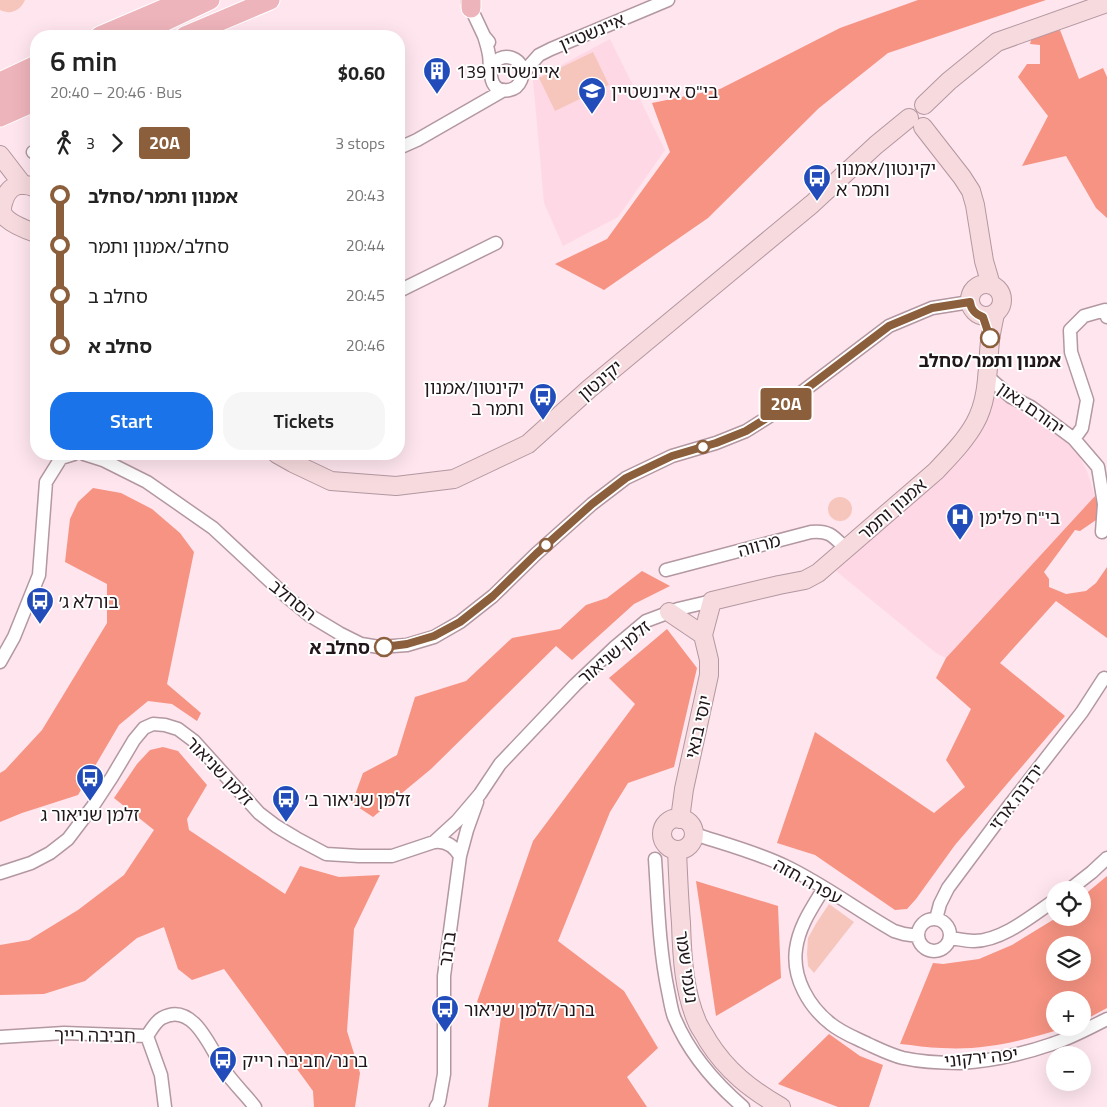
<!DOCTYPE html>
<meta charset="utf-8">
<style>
body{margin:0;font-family:"Titillium Web","Noto Sans Hebrew",sans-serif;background:#f6f6f6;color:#222;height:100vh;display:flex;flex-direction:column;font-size:19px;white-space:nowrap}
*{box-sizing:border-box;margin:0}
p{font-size:16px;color:#767676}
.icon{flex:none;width:28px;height:28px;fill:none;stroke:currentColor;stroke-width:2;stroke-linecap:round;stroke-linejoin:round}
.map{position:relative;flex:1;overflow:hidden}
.side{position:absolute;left:30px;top:30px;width:375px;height:430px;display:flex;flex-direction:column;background:#fff;border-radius:20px;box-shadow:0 5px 20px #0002}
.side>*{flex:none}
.badge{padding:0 10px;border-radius:4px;font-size:18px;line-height:32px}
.controls{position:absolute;left:1046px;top:881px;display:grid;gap:10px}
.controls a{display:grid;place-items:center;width:45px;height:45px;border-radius:50%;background:#fff;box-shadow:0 5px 20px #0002;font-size:25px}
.map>.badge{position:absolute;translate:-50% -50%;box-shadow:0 0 0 2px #fff}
.legs{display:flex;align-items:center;gap:8px;height:55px;padding:0 20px;font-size:16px}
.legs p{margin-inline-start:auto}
.overview{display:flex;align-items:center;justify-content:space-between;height:85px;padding:0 20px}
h1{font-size:28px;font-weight:600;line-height:38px}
.cta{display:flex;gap:10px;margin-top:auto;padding:10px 20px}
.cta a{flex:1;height:58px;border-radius:20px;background:#1a73e8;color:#fff;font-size:20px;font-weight:600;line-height:58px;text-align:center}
.cta a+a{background:#f6f6f6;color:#222}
ul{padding:0 20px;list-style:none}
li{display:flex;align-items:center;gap:18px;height:50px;font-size:19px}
li i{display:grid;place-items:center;width:8px;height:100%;margin:0 6px;background:currentColor}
li i::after{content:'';width:12px;height:12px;margin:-6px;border:4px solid;border-radius:50%;background:#fff}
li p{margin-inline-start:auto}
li:first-child i{background:linear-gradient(#0000 50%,currentColor 0)}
li:last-child i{background:linear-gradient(currentColor 50%,#0000 0)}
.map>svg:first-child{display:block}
.built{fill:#ffd8e6}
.green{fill:#f6c6bc}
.forest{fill:#f69382;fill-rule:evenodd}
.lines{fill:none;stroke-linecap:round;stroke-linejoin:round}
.street-casing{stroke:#b397a1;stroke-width:15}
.secondary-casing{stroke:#b397a1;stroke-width:20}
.primary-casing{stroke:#fff;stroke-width:21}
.street{stroke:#fff;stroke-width:12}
.secondary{stroke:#f6dadd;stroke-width:18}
.primary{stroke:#eeb4bb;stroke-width:19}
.line-1-casing{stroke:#fff;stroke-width:11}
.line-1{stroke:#8b5e3c;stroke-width:8}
.stop-1-dot{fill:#fff;stroke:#8b5e3c;stroke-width:2.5}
.labels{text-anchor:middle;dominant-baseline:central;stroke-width:4;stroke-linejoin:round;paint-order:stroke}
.street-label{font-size:18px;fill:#21161a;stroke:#fff}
.poi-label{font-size:18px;fill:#21161a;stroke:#fff;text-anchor:start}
.stop-label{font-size:18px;font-weight:bold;fill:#21161a;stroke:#fff}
</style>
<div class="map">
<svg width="1107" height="1107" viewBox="0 0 1107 1107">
<rect width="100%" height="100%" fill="#fee5ee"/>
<!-- built -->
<path class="built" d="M610 39 665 150 618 217 563 246 544 203 533 80Z
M994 394 1066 442 1079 456 1087 471 1095 496 946 658 936 653 836 571 951 463Z"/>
<!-- green -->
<path class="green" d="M0 0H25C20 11 11 15 0 10Z
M593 52 609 85 555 111 539 78Z
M828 509a12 12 0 1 1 24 0a12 12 0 1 1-24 0Z
M829 904 854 922 814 973 808 966 807 954 808 938 817 922Z"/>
<!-- forest -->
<path class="forest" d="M918 0H1046L888 53 819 108 708 218 604 290 555 264 607 239 670 152 652 103 720 89 840 28Z
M1060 30 1079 79 1103 68 1107 77V218L1096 208 1066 156 1022 166 1048 116 1018 77 1027 64H1040V45L1030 44 1032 37Z
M93 488 121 493 152 509 180 533 194 552 167 684 201 713 197 721 172 704 148 701 119 725 78 795 22 813 0 822V773L5 770 42 730 107 623V584L65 562 70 519 78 502Z
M1095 496 1100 512 1099 518 1080 531 1075 530 1044 572 1049 579V587L1066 594 1086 591 1096 583 1107 567V638L1056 601 1000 663 1065 716 955 845 916 899 907 909 895 910 815 855 777 843 815 732 934 813 965 787 946 760 971 709 936 678 946 658Z
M642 571 670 586 634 604 572 660 556 646 431 769 373 817 352 803 363 773 397 755 415 697 466 681 512 638 560 629 586 605 607 598Z
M667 629 697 668 674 767 628 783 610 812 558 941 624 991 658 1048 627 1077 647 1107H488L501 1017 477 1002 533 841 635 704 609 678Z
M163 747 178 751 207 785 187 819 189 830 285 894 300 866 339 877 380 875 354 929 347 1031 360 1073 355 1107H314L313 1091 224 969 192 980 178 969 164 927 137 938 85 981 44 994 0 995V945L29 940 78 910 124 875 154 830 114 798 137 764 150 750Z
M1107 876V1008L1083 1021 1082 1000H1055V1028H1065C1025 1040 984 1051 942 1048 928 1048 914 1045 900 1044L933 963 943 964 979 959 1012 945 1056 918H1082L1083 896ZM1055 945H1082V972H1055Z
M696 881 778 906 781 978 716 1016Z
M829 1034 860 1056 883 1065 869 1107H838L778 1084Z"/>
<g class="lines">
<defs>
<path id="street" d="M468 2 484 36 489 42
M484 36C486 42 488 49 489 55 491 68 487 94 509 90 515 89 519 85 521 80 530 59 499 46 490 70
M523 73 539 55 551 49 668 0
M399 148 417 140 504 90
M33 152 36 151
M399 291 496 243
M988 377 1011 397 1031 407 1074 439 1098 467 1104 504 1102 532
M1074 439 1082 428 1087 400 1071 352 1070 330 1084 316 1105 310 1107 317
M84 454 103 460 147 482 213 528 287 597 309 615 339 633 361 644 379 647 407 645 434 637 460 622 493 596 536 554 592 504 626 478 672 456 716 443 746 431 773 414 889 326 932 308 970 302
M666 570 811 532C830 530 834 537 846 549
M0 662 14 637 39 575 46 482 61 458 74 454
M694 834C725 844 756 852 785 866 823 884 857 910 894 931L904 934 918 936
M434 842 457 821 480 794 500 764 575 685 615 647 646 621 678 609 712 601
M655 859C658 903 659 948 668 991 670 1000 671 1009 674 1017 689 1053 714 1082 743 1107
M0 873 31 863 50 853 68 839 93 806 112 777 134 740 144 728 153 724 165 725 178 729 194 741 259 813 276 826 296 838 326 854 359 856H392L434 842C446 840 454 846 460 856
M824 888C812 908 799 926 796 949 792 978 809 1007 831 1024 842 1033 856 1038 868 1044 879 1049 891 1055 903 1058 921 1062 941 1063 960 1063 991 1061 1023 1054 1052 1044 1071 1038 1089 1028 1107 1019
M1069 890 1092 872 1107 858
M918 935a16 16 0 1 1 32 0a16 16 0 1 1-32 0Z
M936 919 940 904 948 888 1009 806 1082 712 1104 678
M950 938C958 939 966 941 974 941 1002 941 1033 915 1055 900
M147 1036C151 1030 156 1021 162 1018 194 1000 212 1052 225 1071 234 1084 246 1095 255 1107
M147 1036 161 1075 165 1107
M0 1037 64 1033 147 1036
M436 1107 439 1102 444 1074V976L460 856 467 830 477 802"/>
<path id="secondary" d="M924 105 949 81 997 42 1107 3
M923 127 962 177 971 191 975 205 984 261 991 285
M0 155 23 185
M36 188C20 181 8 185 3 203 2 207 1 210 3 214 8 223 27 230 36 233
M970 300a16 16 0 1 1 32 0a16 16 0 1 1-32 0Z
M277 454 293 463 331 481 396 486 454 479 528 444 589 389 812 204 876 145 909 118
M669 612 703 635
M662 834a16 16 0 1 1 32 0a16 16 0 1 1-32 0Z
M680 819 684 789 709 675V660L703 635 712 601 779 585 805 580 818 573 936 471C950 456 965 441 975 423 989 398 987 369 990 341 991 332 993 323 995 314
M677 850C678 875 679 899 681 923 682 957 684 993 698 1024 701 1030 705 1035 708 1041 727 1071 750 1089 781 1107"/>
<path id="primary" d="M471 8V0
M100 36 168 7 186 0
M134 36 210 0
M185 36 270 0
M0 82 36 65
M0 100 36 83
M0 117 36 101"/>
</defs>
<!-- street casing -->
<use href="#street" class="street-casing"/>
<!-- secondary casing -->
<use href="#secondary" class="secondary-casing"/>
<!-- primary casing -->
<use href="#primary" class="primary-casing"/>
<!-- street -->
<use href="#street" class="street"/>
<!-- secondary -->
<use href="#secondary" class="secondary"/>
<!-- primary -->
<use href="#primary" class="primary"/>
</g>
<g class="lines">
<defs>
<path id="line-1" d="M384 647 407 644 434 636 460 622 493 596 536 554 592 504 626 478 672 456 716 443 746 431 773 414 889 326 932 308 970 302C971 310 975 314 983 317L990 338"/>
</defs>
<!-- line-1 casing -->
<use href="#line-1" class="line-1-casing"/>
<!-- line-1 -->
<use href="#line-1" class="line-1"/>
</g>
<!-- icons -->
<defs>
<symbol id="building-pin" viewBox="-11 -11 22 30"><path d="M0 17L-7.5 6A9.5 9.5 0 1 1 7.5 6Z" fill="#214cba" stroke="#fff"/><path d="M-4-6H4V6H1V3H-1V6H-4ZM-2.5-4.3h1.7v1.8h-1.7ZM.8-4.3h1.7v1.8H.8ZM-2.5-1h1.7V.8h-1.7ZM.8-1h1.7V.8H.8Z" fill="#fff"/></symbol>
<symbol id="school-pin" viewBox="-11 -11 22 30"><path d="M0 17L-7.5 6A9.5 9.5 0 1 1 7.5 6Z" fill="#214cba" stroke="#fff"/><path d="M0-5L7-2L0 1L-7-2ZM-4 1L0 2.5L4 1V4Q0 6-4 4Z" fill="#fff"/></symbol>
<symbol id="bus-pin" viewBox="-11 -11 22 30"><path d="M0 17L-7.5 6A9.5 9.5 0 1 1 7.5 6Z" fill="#214cba" stroke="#fff"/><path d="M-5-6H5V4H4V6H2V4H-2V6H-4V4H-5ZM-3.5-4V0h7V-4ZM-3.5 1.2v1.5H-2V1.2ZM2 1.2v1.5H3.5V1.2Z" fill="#fff"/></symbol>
<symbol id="hospital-pin" viewBox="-11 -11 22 30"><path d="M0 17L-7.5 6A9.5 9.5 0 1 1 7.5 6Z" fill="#214cba" stroke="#fff"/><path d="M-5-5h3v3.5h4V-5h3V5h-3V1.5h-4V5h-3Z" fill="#fff"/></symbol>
</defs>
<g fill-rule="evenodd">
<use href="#building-pin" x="421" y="55" width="32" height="43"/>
<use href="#school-pin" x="576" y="75" width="32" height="43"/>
<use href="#bus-pin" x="801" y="162" width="32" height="43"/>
<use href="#bus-pin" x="527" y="381" width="32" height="43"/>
<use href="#hospital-pin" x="944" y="501" width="32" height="43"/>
<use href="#bus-pin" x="24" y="585" width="32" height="43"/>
<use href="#bus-pin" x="74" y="762" width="32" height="43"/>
<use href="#bus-pin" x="270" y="783" width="32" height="43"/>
<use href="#bus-pin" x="429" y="993" width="32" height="43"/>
<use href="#bus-pin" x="207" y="1044" width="32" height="43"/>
</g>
<!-- markers -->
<g class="stop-1-dot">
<circle cx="990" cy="338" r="9"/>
<circle cx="703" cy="447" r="6"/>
<circle cx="546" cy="545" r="6"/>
<circle cx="384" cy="647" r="9"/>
</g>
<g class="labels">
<!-- street labels -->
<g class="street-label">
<text transform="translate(592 32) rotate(-23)">איינשטיין</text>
<text transform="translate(600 380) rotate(-40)">יקינטון</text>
<text transform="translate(1031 408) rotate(35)">יהורם גאון</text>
<text transform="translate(892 509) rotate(-41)">אמנון ותמר</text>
<text transform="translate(759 545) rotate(-15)">מרווה</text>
<text transform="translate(293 600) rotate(39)">הסחלב</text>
<text transform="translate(614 652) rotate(-40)">זלמן שניאור</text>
<text transform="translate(698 727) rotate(-77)">יוסי בנאי</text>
<text transform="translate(220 771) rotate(46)">זלמן שניאור</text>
<text transform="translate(1016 797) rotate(-53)">ירדנה ארזי</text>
<text transform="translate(808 881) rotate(29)">עפרה חזה</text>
<text transform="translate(447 949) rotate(-82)">ברנר</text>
<text transform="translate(687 967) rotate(82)">נעמי שמר</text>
<text transform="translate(95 1035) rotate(1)">חביבה רייך</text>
<text transform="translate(981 1057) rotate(-6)">יפה ירקוני</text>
</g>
<!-- poi labels -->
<g class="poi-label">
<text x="456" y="71">איינשטיין 139</text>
<text x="611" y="91">בי"ס איינשטיין</text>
<text x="836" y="168">יקינטון/אמנון<tspan x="836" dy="21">ותמר א</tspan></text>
<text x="524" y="387" text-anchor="end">יקינטון/אמנון<tspan x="524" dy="21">ותמר ב</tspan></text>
<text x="979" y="517">בי"ח פלימן</text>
<text x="59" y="601">בורלא ג׳</text>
<text x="305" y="799">זלמן שניאור ב׳</text>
<text x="90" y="814" text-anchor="middle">זלמן שניאור ג</text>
<text x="464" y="1009">ברנר/זלמן שניאור</text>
<text x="242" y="1060">ברנר/חביבה רייק</text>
</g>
<!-- stop labels -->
<g class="stop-label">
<text x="990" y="360">אמנון ותמר/סחלב</text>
<text x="370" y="647" text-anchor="end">סחלב א</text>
</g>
</g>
</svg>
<div class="controls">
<a><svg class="icon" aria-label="locate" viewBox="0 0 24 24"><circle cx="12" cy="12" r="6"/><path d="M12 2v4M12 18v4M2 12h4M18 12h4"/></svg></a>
<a><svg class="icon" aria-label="layers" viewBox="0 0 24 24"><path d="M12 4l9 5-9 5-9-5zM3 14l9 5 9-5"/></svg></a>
<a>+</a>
<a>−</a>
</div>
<b class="badge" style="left:786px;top:404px;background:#8b5e3c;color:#fff">20A</b>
<section class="side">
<div class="overview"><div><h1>6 min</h1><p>20:40 – 20:46 · Bus</p></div><b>$0.60</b></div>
<div class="legs"><svg class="icon" aria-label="walk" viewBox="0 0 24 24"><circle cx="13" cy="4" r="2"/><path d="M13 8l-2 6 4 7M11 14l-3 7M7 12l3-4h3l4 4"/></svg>3<svg class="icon" aria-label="forward" viewBox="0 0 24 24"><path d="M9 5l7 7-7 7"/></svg><b class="badge" style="background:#8b5e3c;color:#fff">20A</b><p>3 stops</p></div>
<ul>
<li><i style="color:#8b5e3c"></i><b>אמנון ותמר/סחלב</b><p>20:43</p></li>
<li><i style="color:#8b5e3c"></i><span>סחלב/אמנון ותמר</span><p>20:44</p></li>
<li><i style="color:#8b5e3c"></i><span>סחלב ב</span><p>20:45</p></li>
<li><i style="color:#8b5e3c"></i><b>סחלב א</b><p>20:46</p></li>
</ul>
<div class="cta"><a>Start</a><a>Tickets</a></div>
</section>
</div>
